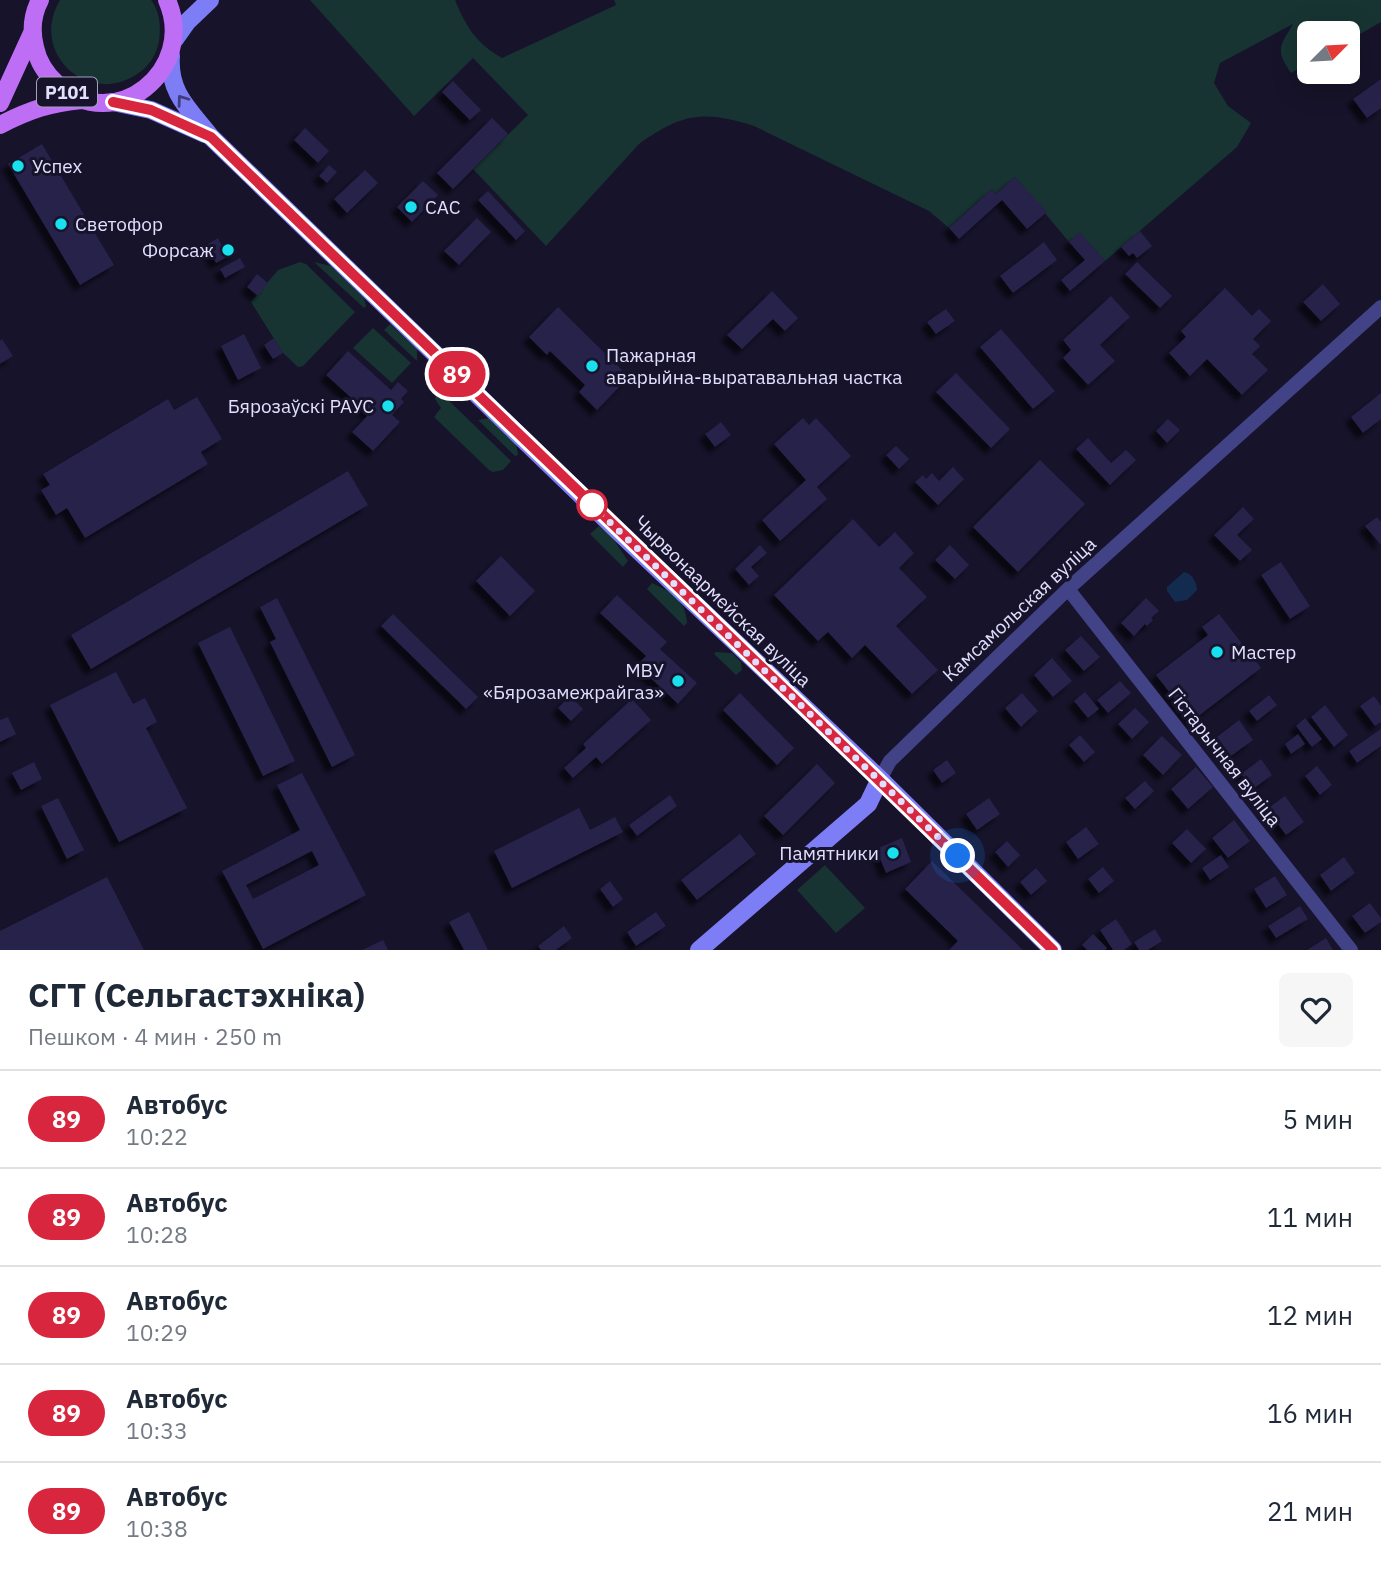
<!DOCTYPE html>
<html lang="ru">
<meta charset="utf-8">
<style>
body{margin:0;font-family:"IBM Plex Sans",sans-serif;background:#f6f6f7;color:#1f2937;height:100vh;display:flex;flex-direction:column;font-size:26px;white-space:nowrap}
*{box-sizing:border-box;margin:0}
p{font-size:23px;color:#747a83}
.icon{flex:none;width:38px;height:38px;fill:none;stroke:currentColor;stroke-width:2;stroke-linecap:round;stroke-linejoin:round}
.map{position:relative;height:950px;overflow:hidden}
.panel{display:flex;flex-direction:column;background:#fff;flex:1}
.panel>*{flex:none}
.badge{padding:0 14px;border-radius:23px;font-size:24px;line-height:46px}
.needle{width:46px;rotate:66deg}
.controls{position:absolute;left:1297px;top:21px;display:grid;gap:14px}
.controls a{display:grid;place-items:center;width:63px;height:63px;border-radius:10px;background:#fff;box-shadow:0 7px 28px #0002;font-size:35px}
.you{position:absolute;width:35px;height:35px;margin:-18px;border:5px solid #fff;border-radius:50%;background:#1a73e8;box-shadow:0 0 0 10px #1a73e833}
.map>.badge{position:absolute;translate:-50% -50%;box-shadow:0 0 0 4px #fff}
.round{display:grid;place-items:center;flex:none;width:74px;height:74px;border-radius:10px;background:#f6f6f7}
.headline{display:flex;align-items:center;justify-content:space-between;height:119px;padding:0 28px}
h1{font-size:33px;font-weight:700;line-height:52px}
ul{padding:0;list-style:none}
li{display:flex;align-items:center;gap:21px;height:98px;padding:0 28px;border-top:2px solid #e0e1e3}
li div{flex:1}
li b{display:block;font-size:26px}
li em{font-style:normal}
li .badge{min-width:77px;font-weight:700;text-align:center}
.map>svg:first-child{display:block}
.green{fill:#173432}
.water{fill:#132b4e}
.building{fill:#28204a;fill-rule:evenodd;filter:url(#shadow)}
.lines{fill:none;stroke-linecap:round;stroke-linejoin:round}
.street{stroke:#424286;stroke-width:14}
.secondary{stroke:#7d7df6;stroke-width:18}
.primary{stroke:#be6ef5;stroke-width:18}
.oneway{stroke:#3f3d7c}
.line-casing{stroke:#fff;stroke-width:16}
.line{stroke:#d7263d;stroke-width:10}
.walk{stroke:#e1dffd;stroke-width:7;stroke-dasharray:0 12.6}
.poi-dot{fill:#18e0ef;stroke:#16132a;stroke-width:2.5}
.stop-dot{fill:#fff;stroke:#d7263d;stroke-width:3.5}
.labels{text-anchor:middle;dominant-baseline:central;stroke-width:6;stroke-linejoin:round;paint-order:stroke}
.shield{fill:#16132a;stroke:#a4a2be;stroke-width:2}
.shield-label{font-size:18px;font-weight:bold;fill:#e1dffd}
.poi-label{font-size:19px;fill:#e1dffd;stroke:#16132a;text-anchor:start}
.street-label{font-size:19px;fill:#e1dffd;stroke:#16132a}
</style>
<div class="map">
<svg width="1381" height="950" viewBox="0 0 1381 950">
<defs>
<filter id="shadow"><feDropShadow dx="-6" dy="6" stdDeviation="2" flood-color="#0009"/></filter>
</defs>
<rect width="100%" height="100%" fill="#16132a"/>
<!-- green -->
<path class="green" d="M60 0H151C160 12 161 26 159 41 157 53 150 65 140 72 90 109 28 54 60 0Z
M310 0H455C466 27 477 44 502 58L616 5 614 0H1381V22L1348 41V33H1309V63L1291 73C1274 49 1281 45 1293 24L1220 63 1214 83 1228 106 1251 123 1237 147 1105 261 1080 233 1069 242 1015 177 996 194 992 189 949 228 929 211 754 126C704 110 682 113 639 144L546 246 473 169 528 115 473 58 414 116Z
M300 262 306 264 355 312 303 366 298 367 283 353 251 302 278 270Z
M314 262 331 266 364 298 366 306 364 308Z
M390 324 417 349V361L384 330Z
M373 328 411 363 392 383 353 348Z
M438 390 511 461 503 470 493 472 489 470 434 417 441 408 435 399Z
M490 418 516 443 518 455 515 456 478 420Z
M599 526 612 537 628 561 623 567 590 534Z
M652 583C672 592 686 601 687 623L684 626 647 589Z
M716 652 732 653 741 662 742 670 736 675 714 654Z
M825 865 865 908 836 933 797 890Z"/>
<!-- water -->
<path class="water" d="M1184 572C1192 573 1197 583 1197 590L1187 600 1175 602 1167 591V587Z"/>
<!-- building -->
<path class="building" d="M1381 79V108L1367 118 1353 99Z
M453 81 481 110 470 120 442 92Z
M492 118 508 134 453 189 437 173Z
M305 128 329 151 318 163 294 140Z
M42 144 114 265 80 285 8 164Z
M329 165 337 172 327 183 319 176Z
M365 170 378 183 347 213 334 199Z
M1015 177 1047 212 1027 229 1002 200 959 239 949 228 992 189 996 194Z
M423 181 438 195 412 222 397 207Z
M488 191 525 231 516 240 478 200Z
M477 218 491 232 459 265 444 251Z
M1140 231 1152 246 1137 258 1133 253 1129 256 1121 247Z
M1080 232 1105 261 1070 291 1061 280 1085 260 1069 242Z
M218 238 222 246 231 242 237 252 216 263 206 245Z
M1044 242 1057 260 1013 293 1000 276Z
M240 258 245 267 225 278 220 269Z
M1137 262 1172 296 1160 308 1125 274Z
M257 274 268 283 258 296 247 287Z
M1323 284 1340 304 1321 321 1303 302Z
M1225 288 1252 316 1259 309 1271 321 1253 339 1260 346 1252 354 1268 370 1242 395 1207 359 1190 376 1169 353 1186 337 1181 331Z
M772 291 798 318 785 331 773 319 742 349 727 335Z
M1111 296 1130 317 1100 345 1115 361 1088 385 1063 358 1071 350 1063 340Z
M558 307 629 377 597 410 579 392 585 385 550 351 547 355 529 337Z
M946 309 955 321 936 334 927 322Z
M1001 329 1055 391 1033 409 980 347Z
M244 334 261 368 238 380 221 346Z
M274 338 283 353 273 359 264 345Z
M2 339 13 356 0 364V341Z
M348 351 391 390 398 382 408 391 401 399 404 402 392 415 400 422 373 451 352 432 369 414 326 375Z
M956 373 1010 429 991 448 936 392Z
M1381 393V419L1363 433 1351 417Z
M197 397 222 439 201 452 208 464 85 538 67 508 56 515 41 490 50 485 43 474 168 399 174 410Z
M803 418 809 425 816 418 851 456 817 487 827 499 780 541 762 520 806 480 774 444Z
M1168 419 1180 430 1167 443 1156 431Z
M721 422 731 435 715 447 705 434Z
M1088 438 1111 463 1126 450 1136 460 1110 485 1076 449Z
M896 446 909 459 899 469 886 455Z
M1040 460 1085 504 1018 572 973 527Z
M953 467 964 479 938 505 915 482 923 475 926 479 932 473 939 481Z
M348 471 368 505 91 669 71 635Z
M1243 507 1254 519 1237 535 1252 550 1240 561 1214 535Z
M1377 517 1381 522V545L1365 526Z
M853 519 879 547 895 532 914 553 899 568 927 597 896 626 938 670 912 694 865 645 852 658 828 632 818 641 774 595Z
M760 545 767 553 751 567 759 576 749 585 735 569Z
M950 545 969 565 955 579 935 560Z
M501 556 535 591 510 616 476 581Z
M1281 562 1310 606 1290 619 1261 575Z
M617 595 667 642 660 649 697 683 678 704 637 665 646 656 600 613Z
M277 598 355 755 332 767 270 642 276 639 260 607Z
M1146 598 1159 611 1151 618 1153 620 1147 626 1145 624 1134 636 1121 623Z
M393 614 478 697 466 709 381 626Z
M1219 614 1261 668 1192 721 1156 675 1208 635 1202 627Z
M230 627 295 761 263 776 198 643Z
M1081 636 1100 657 1084 671 1065 650Z
M1052 658 1072 681 1053 697 1034 675Z
M116 672 133 704 145 698 157 722 146 728 187 808 119 842 50 705Z
M1120 681 1131 693 1108 713 1097 700Z
M1085 692 1099 709 1088 718 1074 701Z
M740 693 794 748 777 765 723 710Z
M1022 693 1038 711 1021 727 1005 708Z
M1269 695 1277 705 1257 721 1249 711Z
M570 696 583 709 571 721 558 708Z
M1374 696 1381 706V722L1375 726 1360 706Z
M632 699 651 720 602 764 596 757 573 778 564 768 586 748 583 744Z
M1325 705 1348 735 1334 747 1311 717Z
M1135 708 1149 722 1132 739 1118 724Z
M8 717 16 734 0 742V720Z
M1305 718 1322 739 1312 747 1296 726Z
M1239 720 1253 740 1231 756 1217 737Z
M1381 729V746L1357 763 1349 751Z
M1298 734 1305 744 1291 754 1285 744Z
M1080 735 1095 752 1084 762 1069 745Z
M1162 736 1182 755 1163 775 1143 755Z
M1261 759 1272 775 1253 789 1241 774Z
M947 760 956 773 942 783 933 770Z
M34 762 42 779 21 790 12 773Z
M817 764 835 783 783 835 764 816Z
M1317 766 1332 785 1320 795 1305 776Z
M1196 767 1213 787 1188 809 1171 789Z
M302 773 366 895 263 949 222 871 300 830 277 785ZM312 851 319 865 253 899 246 885Z
M1145 781 1154 791 1135 809 1125 798Z
M670 795 677 806 637 836 629 825Z
M1285 796 1304 822 1286 835 1267 809Z
M58 798 84 850 67 859 41 806Z
M989 798 1000 814 977 830 966 814Z
M579 808 590 830 615 817 623 832 512 888 494 851Z
M1234 820 1250 841 1228 858 1212 838Z
M1086 827 1099 844 1078 859 1066 842Z
M1187 829 1206 849 1191 863 1172 843Z
M740 834 756 854 697 900 681 880Z
M902 838 911 862 886 873 876 849Z
M1007 841 1020 855 1008 867 995 852Z
M1221 855 1229 867 1210 880 1202 868Z
M1344 857 1355 873 1331 891 1320 875Z
M932 861 1023 950H949L958 941 905 889Z
M1103 867 1114 881 1099 893 1088 879Z
M1036 868 1047 881 1031 895 1020 882Z
M1275 876 1287 895 1266 908 1254 889Z
M107 877 144 950H0V931Z
M610 881 623 899 613 907 600 889Z
M1370 903 1381 918V922L1365 933 1352 916Z
M1300 906 1308 919 1276 938 1268 926Z
M469 912 488 950H464L449 922Z
M656 912 666 926 636 946 627 932Z
M1116 919 1132 944 1124 950H1113L1100 930Z
M564 926 572 938 556 950H541L538 946Z
M1155 929 1162 941 1148 950H1139L1134 942Z
M1093 934 1107 948 1105 950H1087L1082 945Z
M1326 938 1333 950H1307Z
M383 940 388 950H362Z"/>
<g class="lines">
<!-- street -->
<path class="street" d="M1068 589 1351 950
M880 779 890 761 1068 589 1381 307"/>
<!-- secondary -->
<path class="secondary" d="M175 39 187 22 210 0
M171 56C168 93 190 110 211 137L622 535 880 779 1053 950
M113 102 151 110 205 134
M699 950 868 804 880 779"/>
<!-- primary -->
<path class="primary" d="M40 0C32 15 31 31 35 47 38 62 46 74 57 84 114 137 198 70 167 0
M0 103 32 33
M0 125C29 110 50 103 82 100"/>
</g>
<!-- one-way arrows -->
<defs><path id="oneway-chevron" d="M-2-3.5L2.5 0L-2 3.5" fill="none" stroke-width="1.6" stroke-linecap="round" stroke-linejoin="round" transform="scale(1.75)"/></defs>
<use class="oneway" href="#oneway-chevron" transform="translate(182 100) rotate(-126)"/>
<g class="lines">
<defs>
<path id="line" d="M113 102 151 110 211 137C491 409 775 677 1053 950"/>
</defs>
<!-- line casing -->
<use href="#line" class="line-casing"/>
<!-- line -->
<use href="#line" class="line"/>
<!-- walk -->
<path class="walk" d="M592 505 958 856"/>
</g>
<!-- markers -->
<g class="poi-dot">
<circle cx="18" cy="166" r="7"/>
<circle cx="411" cy="207" r="7"/>
<circle cx="61" cy="224" r="7"/>
<circle cx="228" cy="250" r="7"/>
<circle cx="592" cy="366" r="7"/>
<circle cx="388" cy="406" r="7"/>
<circle cx="1217" cy="652" r="7"/>
<circle cx="678" cy="681" r="7"/>
<circle cx="893" cy="853" r="7"/>
</g>
<circle class="stop-dot" cx="592" cy="505" r="14"/>
<g class="labels">
<!-- shield labels -->
<rect class="shield" x="37" y="77.5" width="60" height="29" rx="5"/>
<g class="shield-label">
<text x="67" y="92">Р101</text>
</g>
<!-- poi labels -->
<g class="poi-label">
<text x="32" y="166">Успех</text>
<text x="425" y="207">САС</text>
<text x="75" y="224">Светофор</text>
<text x="214" y="250" text-anchor="end">Форсаж</text>
<text x="606" y="355">Пажарная<tspan x="606" dy="22">аварыйна-выратавальная частка</tspan></text>
<text x="374" y="406" text-anchor="end">Бярозаўскі РАУС</text>
<text x="1231" y="652">Мастер</text>
<text x="664" y="670" text-anchor="end">МВУ<tspan x="664" dy="22">«Бярозамежрайгаз»</tspan></text>
<text x="879" y="853" text-anchor="end">Памятники</text>
</g>
<!-- street labels -->
<g class="street-label">
<text transform="translate(723 601) rotate(44)">Чырвонаармейская вуліца</text>
<text transform="translate(1019 609) rotate(-43)">Камсамольская вуліца</text>
<text transform="translate(1225 757) rotate(52)">Гістарычная вуліца</text>
</g>
</g>
</svg>
<div class="controls">
<a><svg class="needle" viewBox="-14 -14 28 28"><path d="M0-13l5 13h-10z" fill="#e53935"/><path d="M0 13l5-13h-10z" fill="#747a83"/></svg></a>
</div>
<div class="you" style="left:958px;top:856px"></div>
<b class="badge" style="left:457px;top:374px;background:#d7263d;color:#fff">89</b>
</div>
<section class="panel">
<div class="headline"><div><h1>СГТ (Сельгастэхніка)</h1><p>Пешком · 4 мин · 250 m</p></div><a class="round"><svg class="icon" aria-label="heart" viewBox="0 0 24 24"><path d="M12 20l-8-8c-3-5 5-10 8-4 3-6 11-1 8 4z"/></svg></a></div>
<ul>
<li><span class="badge" style="background:#d7263d;color:#fff">89</span><div><b>Автобус</b><p>10:22</p></div><em>5 мин</em></li>
<li><span class="badge" style="background:#d7263d;color:#fff">89</span><div><b>Автобус</b><p>10:28</p></div><em>11 мин</em></li>
<li><span class="badge" style="background:#d7263d;color:#fff">89</span><div><b>Автобус</b><p>10:29</p></div><em>12 мин</em></li>
<li><span class="badge" style="background:#d7263d;color:#fff">89</span><div><b>Автобус</b><p>10:33</p></div><em>16 мин</em></li>
<li><span class="badge" style="background:#d7263d;color:#fff">89</span><div><b>Автобус</b><p>10:38</p></div><em>21 мин</em></li>
</ul>
</section>
